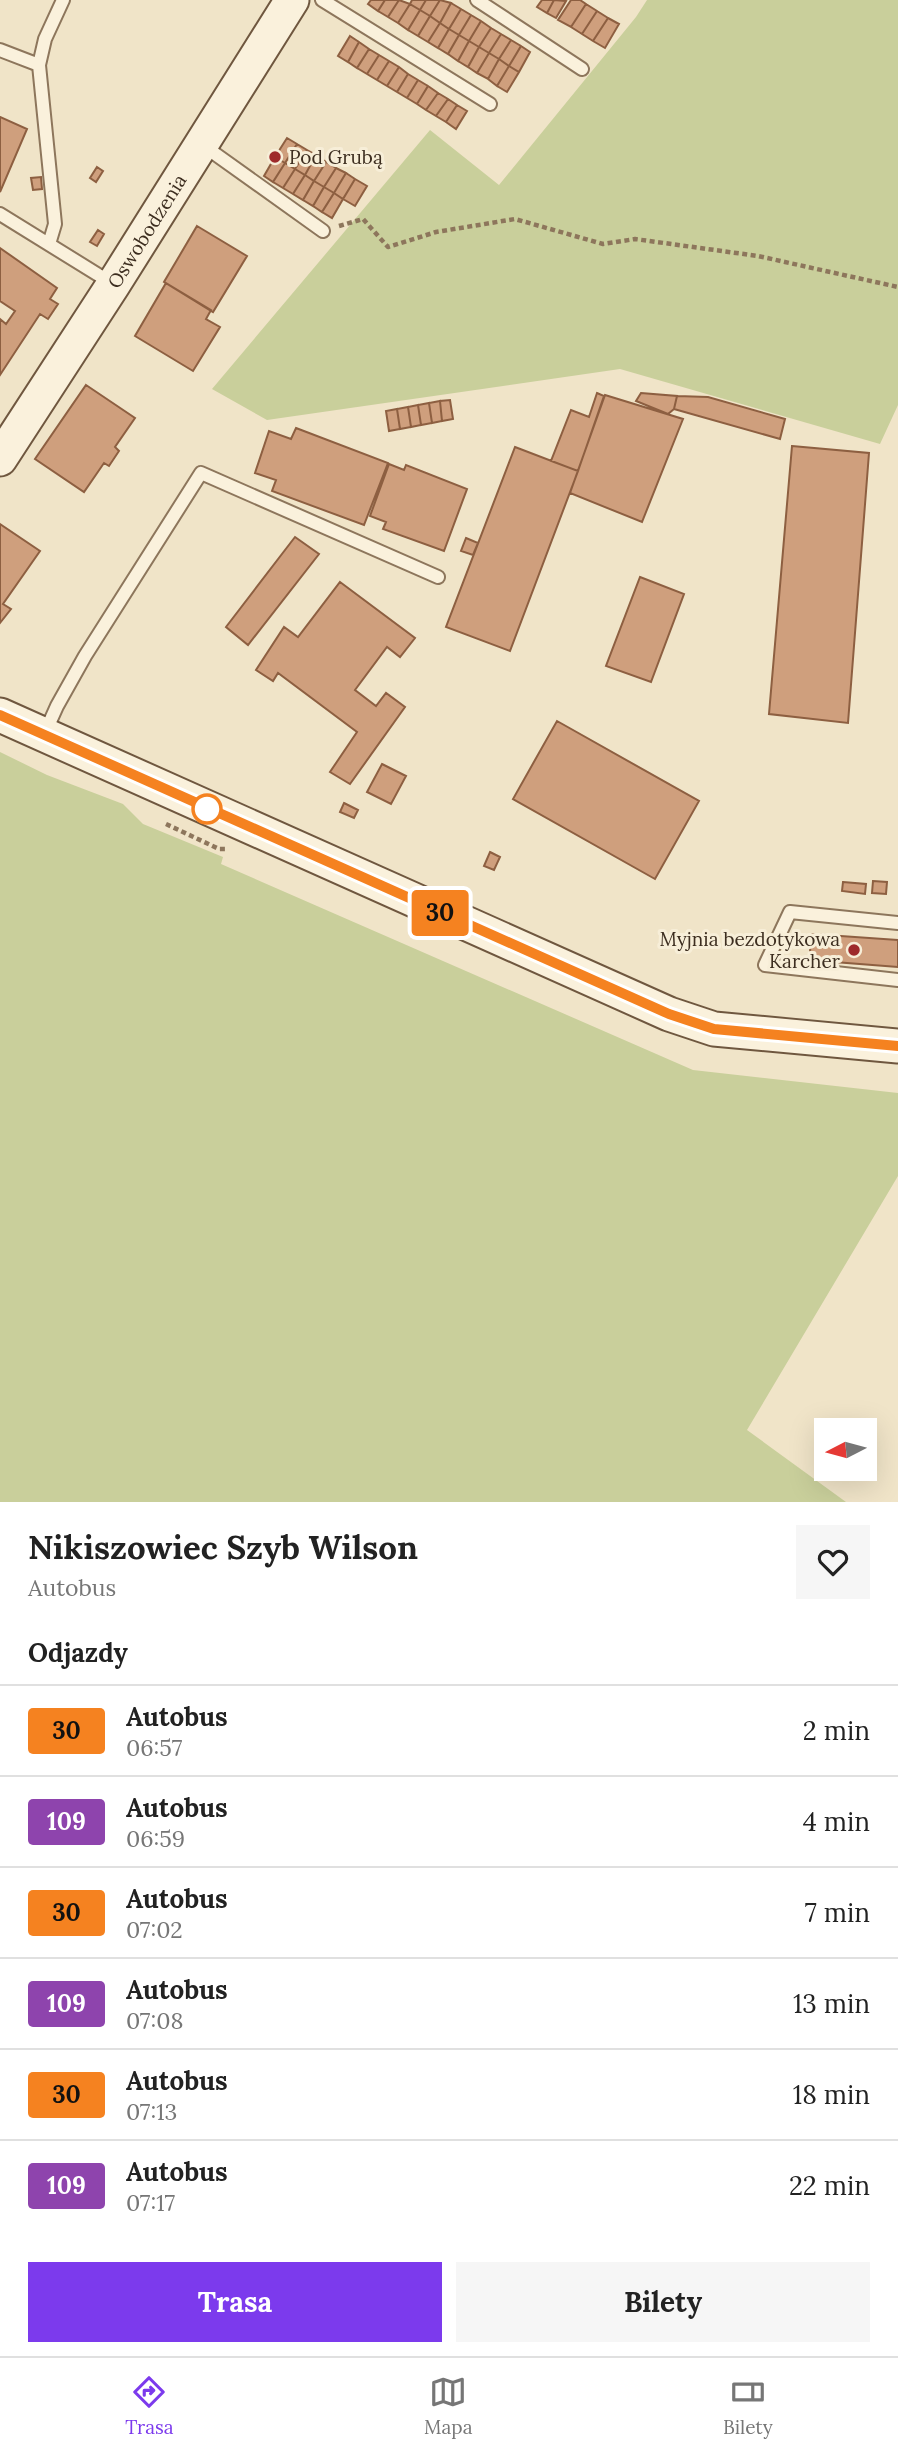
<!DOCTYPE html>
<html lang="pl">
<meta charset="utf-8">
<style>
body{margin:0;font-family:Lora,serif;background:#f6f6f6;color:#222;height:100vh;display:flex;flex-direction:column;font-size:26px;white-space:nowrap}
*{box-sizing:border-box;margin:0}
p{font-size:23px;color:#767676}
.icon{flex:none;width:38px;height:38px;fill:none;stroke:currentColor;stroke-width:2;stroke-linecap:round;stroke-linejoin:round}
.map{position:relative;height:1502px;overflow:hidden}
.side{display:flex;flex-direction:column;background:#fff;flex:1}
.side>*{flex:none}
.badge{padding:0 14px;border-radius:5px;font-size:24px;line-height:46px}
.needle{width:46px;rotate:264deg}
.tools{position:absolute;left:814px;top:1418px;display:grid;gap:14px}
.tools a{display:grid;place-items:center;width:63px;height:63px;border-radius:0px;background:#fff;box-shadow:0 7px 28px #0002;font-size:35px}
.map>.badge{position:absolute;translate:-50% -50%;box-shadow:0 0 0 4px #fff}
h2{padding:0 28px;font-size:26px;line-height:63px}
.round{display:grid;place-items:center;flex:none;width:74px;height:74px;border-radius:0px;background:#f6f6f6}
.head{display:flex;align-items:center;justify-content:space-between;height:119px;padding:0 28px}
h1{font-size:33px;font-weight:700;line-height:52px}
.cta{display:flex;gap:14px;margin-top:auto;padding:14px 28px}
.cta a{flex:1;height:80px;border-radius:0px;background:#7c3aed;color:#fff;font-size:28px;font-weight:700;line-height:80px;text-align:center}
.cta a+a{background:#f6f6f6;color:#222}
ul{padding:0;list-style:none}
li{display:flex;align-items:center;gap:21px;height:91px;padding:0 28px;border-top:2px solid #e0e0e0}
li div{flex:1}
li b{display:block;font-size:26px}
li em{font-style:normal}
li .badge{min-width:77px;font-weight:700;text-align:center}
.tab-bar{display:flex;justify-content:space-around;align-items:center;height:98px;border-top:2px solid #e0e0e0;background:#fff;font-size:19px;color:#767676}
.tab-bar a{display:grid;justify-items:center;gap:4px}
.tab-bar .active{color:#7c3aed}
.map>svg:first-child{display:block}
.green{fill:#c9cf9b}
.building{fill:#cf9f7d;stroke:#8d5f41;stroke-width:2}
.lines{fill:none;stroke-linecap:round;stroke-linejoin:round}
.lane-casing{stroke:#8d765c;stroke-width:16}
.secondary-casing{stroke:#6f573f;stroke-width:37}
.path{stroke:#8d765c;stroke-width:4.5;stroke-dasharray:5 3.5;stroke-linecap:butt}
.lane{stroke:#faf1dc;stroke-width:12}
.secondary{stroke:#faf1dc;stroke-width:33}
.line-casing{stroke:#fff;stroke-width:16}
.line{stroke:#f58220;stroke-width:10}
.poi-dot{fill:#9e2a2b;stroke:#f7eed8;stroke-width:2.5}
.stop-dot{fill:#fff;stroke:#f58220;stroke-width:3.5}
.labels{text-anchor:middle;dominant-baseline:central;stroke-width:6;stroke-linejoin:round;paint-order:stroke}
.poi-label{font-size:19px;fill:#3d2e20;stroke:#f7eed8;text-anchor:start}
.street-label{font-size:19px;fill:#3d2e20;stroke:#f7eed8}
</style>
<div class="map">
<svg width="898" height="1502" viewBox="0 0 898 1502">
<rect width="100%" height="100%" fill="#f0e4c8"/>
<!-- green -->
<path class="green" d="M647 0H898V405L880 444 620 369 267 420 212 389 430 130 499 185 636 17Z
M0 752 47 775 123 804 143 824 223 857 221 864 693 1070 898 1093V1176L747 1430 846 1502H0Z"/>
<!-- building -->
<path class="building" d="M371 0H385L378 11 368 4Z
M385 0H399L388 17 378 11Z
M399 0 410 4 398 23 388 17Z
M412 0H426L420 10 410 4Z
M426 0H440L430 16 420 10Z
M440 0 451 3 440 23 430 16Z
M542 0H554L547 13 537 7Z
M554 0 566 1 556 18 547 13Z
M580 0 586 4 571 27 558 20 571 0Z
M451 3 461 9 449 29 440 23Z
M410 4 420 10 408 30 398 23Z
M586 4 597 11 582 34 571 27Z
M461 9 471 15 459 35 449 29Z
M420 10 430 16 418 36 408 30Z
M597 11 608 18 593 41 582 34Z
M471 15 481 21 469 41 459 35Z
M430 16 440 23 428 42 418 36Z
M608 18 619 24 605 48 593 41Z
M481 21 491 28 479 47 469 41Z
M440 23 449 29 438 48 428 42Z
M491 28 501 34 489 53 479 47Z
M449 29 459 35 448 54 438 48Z
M501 34 511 40 499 59 489 53Z
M459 35 469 41 458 61 448 54Z
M350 36 359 42 348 62 338 56Z
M511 40 521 46 509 66 499 59Z
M469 41 479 47 468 67 458 61Z
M359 42 369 49 357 68 348 62Z
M521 46 530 52 519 72 509 66Z
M479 47 489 53 477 73 468 67Z
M369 49 379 55 367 74 357 68Z
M489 53 499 59 488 79 477 73Z
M379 55 389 61 377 80 367 74Z
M499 59 509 66 497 86 488 79Z
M389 61 399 67 387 86 377 80Z
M509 66 519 72 507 92 497 86Z
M399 67 408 74 397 92 387 86Z
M408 74 418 80 407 98 397 92Z
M418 80 428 86 417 104 407 98Z
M428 86 438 93 426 110 417 104Z
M438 93 448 99 436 116 426 110Z
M448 99 457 105 446 122 436 116Z
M457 105 467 111 456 129 446 122Z
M0 117 27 129 0 192Z
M287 138 297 144 285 163 275 157Z
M297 144 307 150 295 169 285 163Z
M307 150 316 155 305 175 295 169Z
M316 155 326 162 314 181 305 175Z
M275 157 285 163 273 182 264 176Z
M326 162 336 168 324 187 314 181Z
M285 163 295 169 283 188 273 182Z
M97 167 103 171 96 182 90 178Z
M336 168 346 173 334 193 324 187Z
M295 169 305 175 293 194 283 188Z
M346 173 355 179 343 199 334 193Z
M305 175 314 181 303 200 293 194Z
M41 177 42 189 33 190 31 178Z
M355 179 367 186 355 206 343 199Z
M314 181 324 187 313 206 303 200Z
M324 187 334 193 322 212 313 206Z
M334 193 343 199 332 218 322 212Z
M197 226 247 256 213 312 164 282Z
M98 230 104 234 97 246 90 242Z
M0 248 57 288 50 299 58 304 48 319 40 314 0 375V319L6 324 15 311 0 301Z
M166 283 211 310 206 319 220 327 193 371 135 336Z
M86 385 135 418 115 447 119 451 109 466 104 463 84 492 35 459Z
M597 393 604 396 578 471 551 461 571 410 589 417Z
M641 393 677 396 674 409 668 414 636 401Z
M605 395 683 419 642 522 570 493Z
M677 396 708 397 785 419 780 439 674 409Z
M450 400 453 419 442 421 440 401Z
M440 401 442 421 432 423 429 403Z
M429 403 432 423 421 425 418 405Z
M418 405 421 425 411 427 408 407Z
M408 407 411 427 400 429 397 409Z
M397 409 400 429 389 431 386 411Z
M296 428 388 463 364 525 272 491 276 480 255 473 269 431 291 439Z
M792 446 869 453 848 723 769 714Z
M515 447 578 471 510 651 446 627Z
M389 464 404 470 406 465 467 489 444 551 383 529 386 522 370 516Z
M0 524 40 551 3 604 11 609 0 623Z
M295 537 319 554 248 645 226 627Z
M466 538 478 543 473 555 461 551Z
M640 577 684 594 651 682 606 666Z
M340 582 415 638 400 657 387 647 355 690 376 706 386 693 405 707 350 784 330 772 357 732 278 673 273 681 256 670 284 627 298 637Z
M557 721 699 801 655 879 513 799Z
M382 764 406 776 391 804 367 792Z
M344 803 358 810 354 818 340 812Z
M490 852 500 857 494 870 484 866Z
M873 881 887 882 886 894 872 893Z
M843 882 866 884 865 894 842 891Z
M812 934 898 940V967L809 960Z"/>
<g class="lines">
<defs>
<path id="lane" d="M322 0 490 104
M477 0 582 69
M0 50 39 65
M204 146 323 231
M0 214 113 284
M49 244 55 224 39 65 45 39 63 0
M44 735 57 706 85 656 201 473 438 577
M898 923 790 912 765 965 898 980"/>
<g id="secondary">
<path id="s1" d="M0 459 113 285 292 0"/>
<path d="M0 715 669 1014 714 1029 898 1046"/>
</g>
</defs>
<!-- lane casing -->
<use href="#lane" class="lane-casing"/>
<!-- secondary casing -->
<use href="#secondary" class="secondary-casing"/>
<!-- path -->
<path class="path" d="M339 226 363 219 388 247 436 232 515 219 603 244 635 239 758 256 898 287
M166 824 219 849H225"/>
<!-- lane -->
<use href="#lane" class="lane"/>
<!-- secondary -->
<use href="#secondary" class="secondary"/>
</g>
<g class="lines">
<defs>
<path id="line" d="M0 715 669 1014 714 1029 898 1046"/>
</defs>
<!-- line casing -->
<use href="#line" class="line-casing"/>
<!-- line -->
<use href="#line" class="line"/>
</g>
<!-- markers -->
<g class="poi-dot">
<circle cx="275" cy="157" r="7"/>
<circle cx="854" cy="950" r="7"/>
</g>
<circle class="stop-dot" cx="207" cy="809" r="14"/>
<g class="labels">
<!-- poi labels -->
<g class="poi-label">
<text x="289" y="157">Pod Grubą</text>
<text x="840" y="939" text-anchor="end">Myjnia bezdotykowa<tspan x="840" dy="22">Karcher</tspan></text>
</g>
<!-- street labels -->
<g class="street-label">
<text stroke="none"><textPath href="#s1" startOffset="271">Oswobodzenia</textPath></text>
</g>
</g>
</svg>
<div class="tools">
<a><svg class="needle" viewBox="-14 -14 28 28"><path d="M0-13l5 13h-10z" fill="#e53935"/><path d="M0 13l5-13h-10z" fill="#767676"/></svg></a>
</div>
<b class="badge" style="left:440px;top:913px;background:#f58220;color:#111">30</b>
</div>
<section class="side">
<div class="head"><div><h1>Nikiszowiec Szyb Wilson</h1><p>Autobus</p></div><a class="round"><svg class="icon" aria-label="heart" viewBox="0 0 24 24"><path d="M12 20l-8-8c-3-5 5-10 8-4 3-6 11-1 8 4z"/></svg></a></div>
<h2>Odjazdy</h2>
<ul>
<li><span class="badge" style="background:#f58220;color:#111">30</span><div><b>Autobus</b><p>06:57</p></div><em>2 min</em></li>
<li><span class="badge" style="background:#8e44ad;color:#fff">109</span><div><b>Autobus</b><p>06:59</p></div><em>4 min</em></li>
<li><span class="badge" style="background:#f58220;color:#111">30</span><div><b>Autobus</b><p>07:02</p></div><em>7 min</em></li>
<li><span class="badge" style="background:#8e44ad;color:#fff">109</span><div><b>Autobus</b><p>07:08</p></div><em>13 min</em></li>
<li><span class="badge" style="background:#f58220;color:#111">30</span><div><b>Autobus</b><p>07:13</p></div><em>18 min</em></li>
<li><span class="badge" style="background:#8e44ad;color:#fff">109</span><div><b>Autobus</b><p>07:17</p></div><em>22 min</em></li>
</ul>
<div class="cta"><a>Trasa</a><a>Bilety</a></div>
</section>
<nav class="tab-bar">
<a class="active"><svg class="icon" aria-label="directions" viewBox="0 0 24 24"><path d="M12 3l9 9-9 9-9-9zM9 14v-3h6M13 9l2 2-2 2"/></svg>Trasa</a>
<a><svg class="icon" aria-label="map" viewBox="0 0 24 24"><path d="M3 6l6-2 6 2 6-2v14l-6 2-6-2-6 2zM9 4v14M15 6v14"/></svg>Mapa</a>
<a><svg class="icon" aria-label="tickets" viewBox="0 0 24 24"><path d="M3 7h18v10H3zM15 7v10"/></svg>Bilety</a>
</nav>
